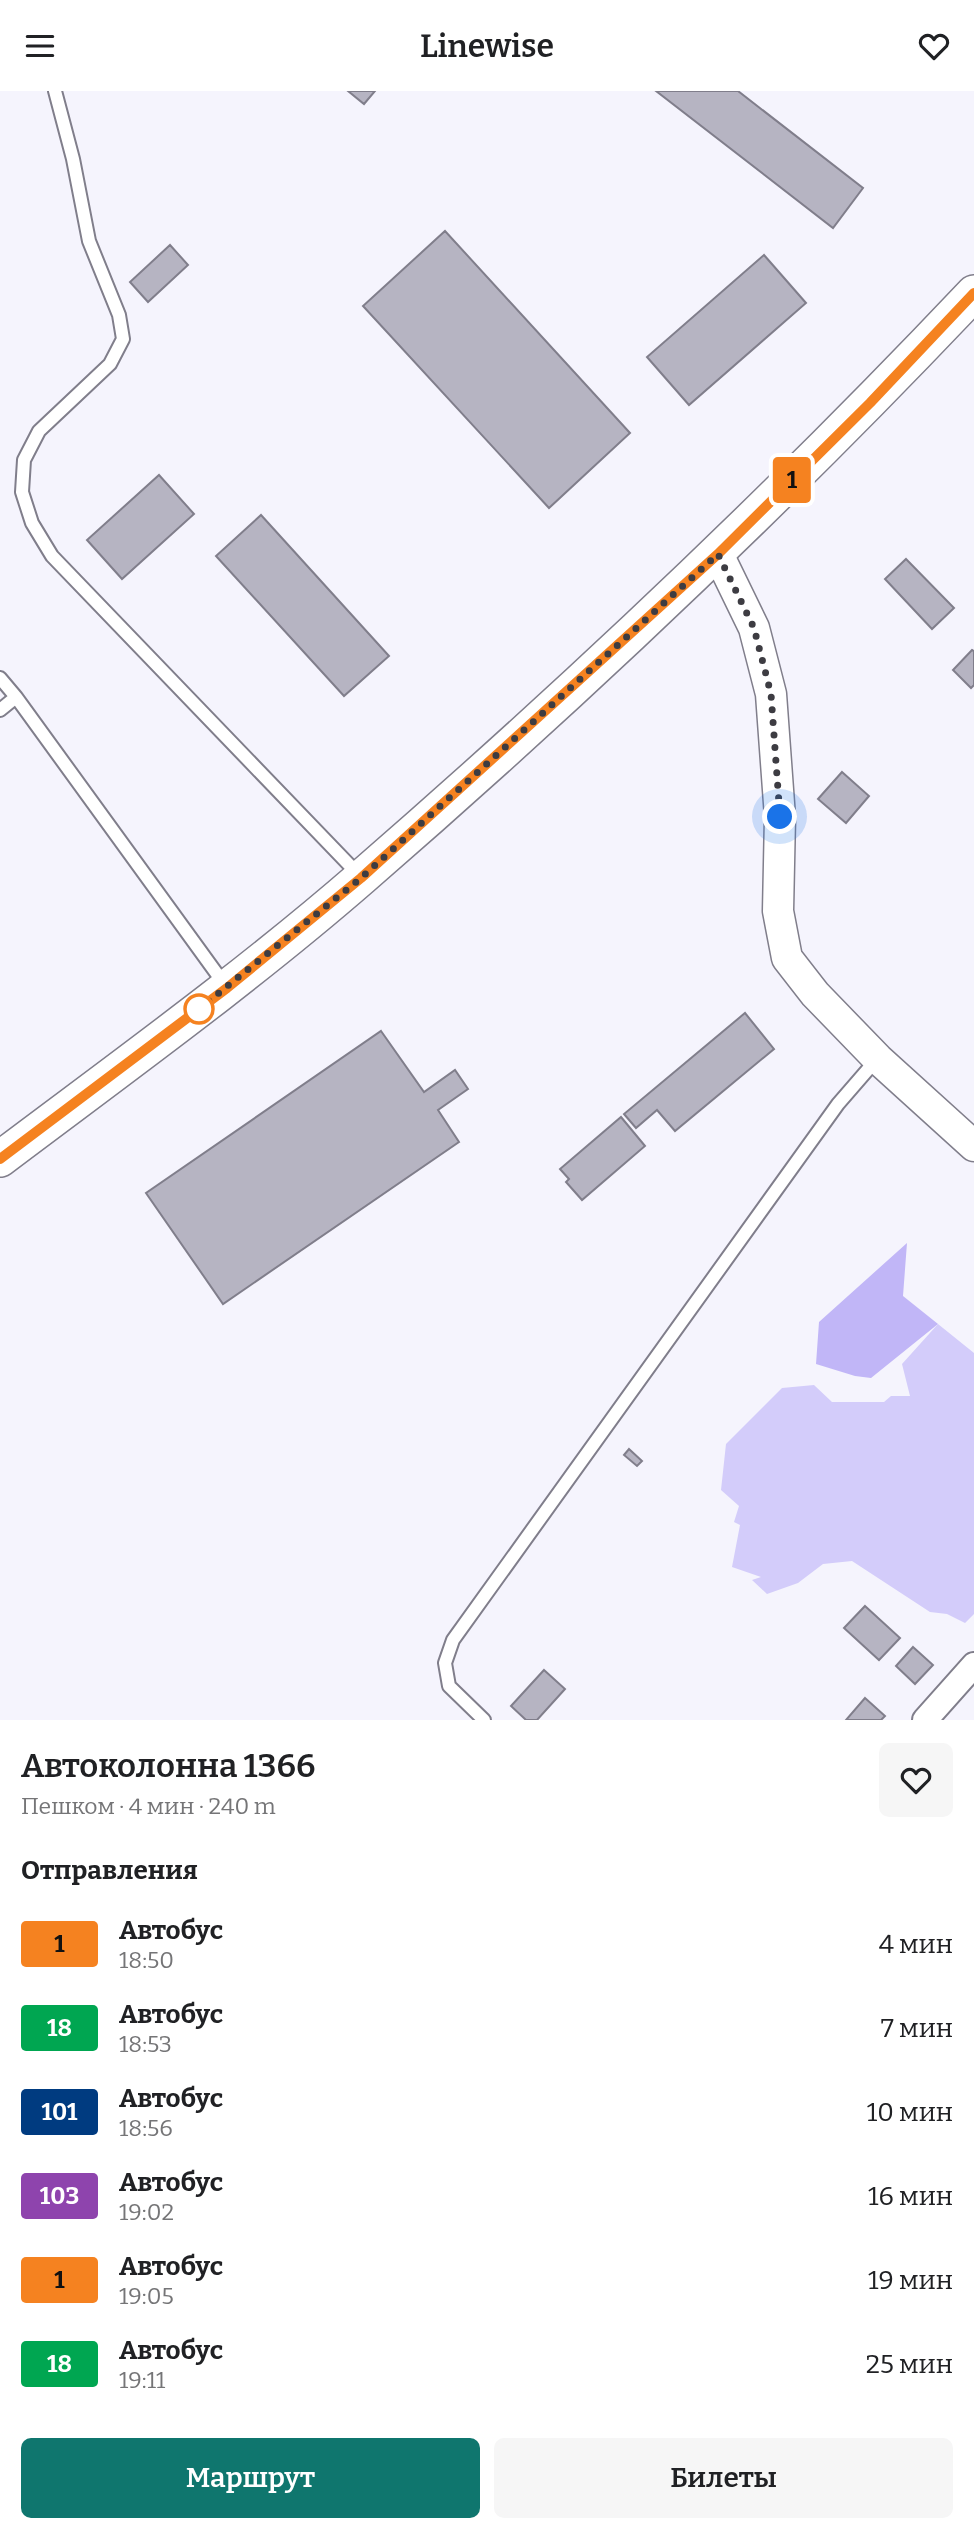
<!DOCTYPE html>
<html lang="ru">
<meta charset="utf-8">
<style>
body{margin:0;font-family:Bitter,serif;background:#f6f6f6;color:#202124;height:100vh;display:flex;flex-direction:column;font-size:26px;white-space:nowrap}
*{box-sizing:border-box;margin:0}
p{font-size:23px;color:#757577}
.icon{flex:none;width:38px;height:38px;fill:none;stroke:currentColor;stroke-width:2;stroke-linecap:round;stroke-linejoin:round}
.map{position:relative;height:1629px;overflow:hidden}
.drawer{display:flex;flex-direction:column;background:#fff;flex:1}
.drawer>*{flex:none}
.badge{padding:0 14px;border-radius:5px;font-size:24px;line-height:46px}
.you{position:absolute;width:35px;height:35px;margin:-18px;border:5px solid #fff;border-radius:50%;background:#1a73e8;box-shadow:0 0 0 10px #1a73e833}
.map>.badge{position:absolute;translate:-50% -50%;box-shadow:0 0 0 4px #fff}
h2{padding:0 21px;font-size:26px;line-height:63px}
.round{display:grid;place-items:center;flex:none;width:74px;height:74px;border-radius:10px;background:#f6f6f6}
.head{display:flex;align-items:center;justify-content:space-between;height:119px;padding:0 21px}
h1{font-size:33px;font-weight:600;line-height:52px}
.button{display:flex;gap:14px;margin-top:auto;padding:14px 21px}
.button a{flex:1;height:80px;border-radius:10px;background:#0f766e;color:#fff;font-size:28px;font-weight:600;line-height:80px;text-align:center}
.button a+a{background:#f6f6f6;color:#202124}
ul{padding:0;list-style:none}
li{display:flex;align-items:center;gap:21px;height:84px;padding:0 21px}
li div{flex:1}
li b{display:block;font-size:26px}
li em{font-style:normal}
li .badge{min-width:77px;font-weight:700;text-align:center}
header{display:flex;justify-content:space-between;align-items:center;height:91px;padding:0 21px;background:#fff;font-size:32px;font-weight:600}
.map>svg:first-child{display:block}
.green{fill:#d3ccfa}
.water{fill:#c1b6f7}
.building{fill:#b6b4c2;stroke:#807e8b;stroke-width:2}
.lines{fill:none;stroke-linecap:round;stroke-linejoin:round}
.service-casing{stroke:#807e8b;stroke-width:16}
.minor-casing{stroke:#807e8b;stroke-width:28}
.tertiary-casing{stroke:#807e8b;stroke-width:33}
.secondary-casing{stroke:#807e8b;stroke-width:38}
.service{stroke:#fff;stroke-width:12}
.minor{stroke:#fff;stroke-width:24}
.tertiary{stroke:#fff;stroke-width:30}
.secondary{stroke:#fff;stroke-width:35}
.line-casing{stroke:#fff;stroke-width:16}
.line{stroke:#f58220;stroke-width:10}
.walk{stroke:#3d3c42;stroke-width:7;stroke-dasharray:0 12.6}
.stop-dot{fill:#fff;stroke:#f58220;stroke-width:3.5}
</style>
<header><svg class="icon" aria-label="menu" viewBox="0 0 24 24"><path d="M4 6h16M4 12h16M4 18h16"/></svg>Linewise<svg class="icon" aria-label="heart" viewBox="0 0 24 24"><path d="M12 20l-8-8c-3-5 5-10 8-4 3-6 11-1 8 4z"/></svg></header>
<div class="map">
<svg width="974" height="1629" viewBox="0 0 974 1629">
<rect width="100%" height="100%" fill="#f5f4fd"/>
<!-- green -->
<path class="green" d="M938 1233 974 1262V1523L965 1532 947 1523 930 1521 852 1470 823 1473 798 1492 767 1503 752 1489 761 1486 732 1476 740 1434 734 1431 739 1415 721 1399 726 1353 782 1297 814 1294 832 1311H884L891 1305H910L902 1273Z"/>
<!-- water -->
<path class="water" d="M907 1152 903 1205 938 1233 871 1287 855 1285 816 1273 819 1231Z"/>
<!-- building -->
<path class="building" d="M348 0H375L364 13Z
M656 0H738L863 97 833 137Z
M445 140 630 342 549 417 363 215Z
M170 154 188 174 148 211 130 191Z
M764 164 806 212 689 314 647 266Z
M159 384 194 423 122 488 87 449Z
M261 424 389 565 344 605 216 465Z
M906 468 954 517 932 538 885 488Z
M972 559 974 560V594L971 597 953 579Z
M842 681 869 705 846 732 818 708Z
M745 922 774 958 675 1040 657 1019 636 1037 624 1023Z
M381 940 424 1001 455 979 468 998 438 1019 459 1051 223 1213 146 1102Z
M621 1026 645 1055 582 1109 566 1091 569 1088 560 1078Z
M629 1358 642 1370 637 1375 624 1364Z
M865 1515 900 1547 879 1569 844 1537Z
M913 1556 933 1574 915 1593 896 1575Z
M544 1579 565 1598 537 1629H526L511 1615Z
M865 1607 885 1625 881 1629H846Z"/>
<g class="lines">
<defs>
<path id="service" d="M55 0 73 68 89 150 119 224 123 248 110 273 39 340 24 369 22 401 32 432 52 465 359 784
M0 587 16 606 225 894
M0 619 16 606
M484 1629 449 1595 445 1572 453 1549 838 1013 877 968"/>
<path id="minor" d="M925 1629 974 1574"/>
<path id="tertiary" d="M718 463 754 537 771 603 780 726 778 820 787 867 815 903 878 968 974 1055"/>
<path id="secondary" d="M0 1068C122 976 247 886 362 786 575 601 780 407 974 202"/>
</defs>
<!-- service casing -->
<use href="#service" class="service-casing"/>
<!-- minor casing -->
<use href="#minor" class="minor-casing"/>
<!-- tertiary casing -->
<use href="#tertiary" class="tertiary-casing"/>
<!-- secondary casing -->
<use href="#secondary" class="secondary-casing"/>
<!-- service -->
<use href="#service" class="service"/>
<!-- minor -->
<use href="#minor" class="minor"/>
<!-- tertiary -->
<use href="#tertiary" class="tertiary"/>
<!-- secondary -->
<use href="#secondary" class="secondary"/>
</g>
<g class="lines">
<defs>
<path id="line" d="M0 1068 227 897 361 787 718 463 870 312 974 202"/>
</defs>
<!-- line casing -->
<use href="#line" class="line-casing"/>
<!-- line -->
<use href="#line" class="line"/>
<!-- walk -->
<path class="walk" d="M199 918 361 787 718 463 754 537 771 603 780 726"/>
</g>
<!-- markers -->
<circle class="stop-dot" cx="199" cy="918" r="14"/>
</svg>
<div class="you" style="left:780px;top:726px"></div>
<b class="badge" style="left:792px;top:389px;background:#f58220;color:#111">1</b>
</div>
<section class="drawer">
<div class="head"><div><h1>Автоколонна 1366</h1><p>Пешком · 4 мин · 240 m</p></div><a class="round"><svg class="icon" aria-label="heart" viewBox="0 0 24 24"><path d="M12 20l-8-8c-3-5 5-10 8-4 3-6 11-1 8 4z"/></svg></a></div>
<h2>Отправления</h2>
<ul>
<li><span class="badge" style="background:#f58220;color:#111">1</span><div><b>Автобус</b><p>18:50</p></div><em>4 мин</em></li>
<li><span class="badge" style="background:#00a651;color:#fff">18</span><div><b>Автобус</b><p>18:53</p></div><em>7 мин</em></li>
<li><span class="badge" style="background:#003b80;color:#fff">101</span><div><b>Автобус</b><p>18:56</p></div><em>10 мин</em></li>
<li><span class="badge" style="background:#8e44ad;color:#fff">103</span><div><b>Автобус</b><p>19:02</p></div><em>16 мин</em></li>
<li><span class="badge" style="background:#f58220;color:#111">1</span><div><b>Автобус</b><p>19:05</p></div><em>19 мин</em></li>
<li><span class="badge" style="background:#00a651;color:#fff">18</span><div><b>Автобус</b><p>19:11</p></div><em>25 мин</em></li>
</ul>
<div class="button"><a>Маршрут</a><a>Билеты</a></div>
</section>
